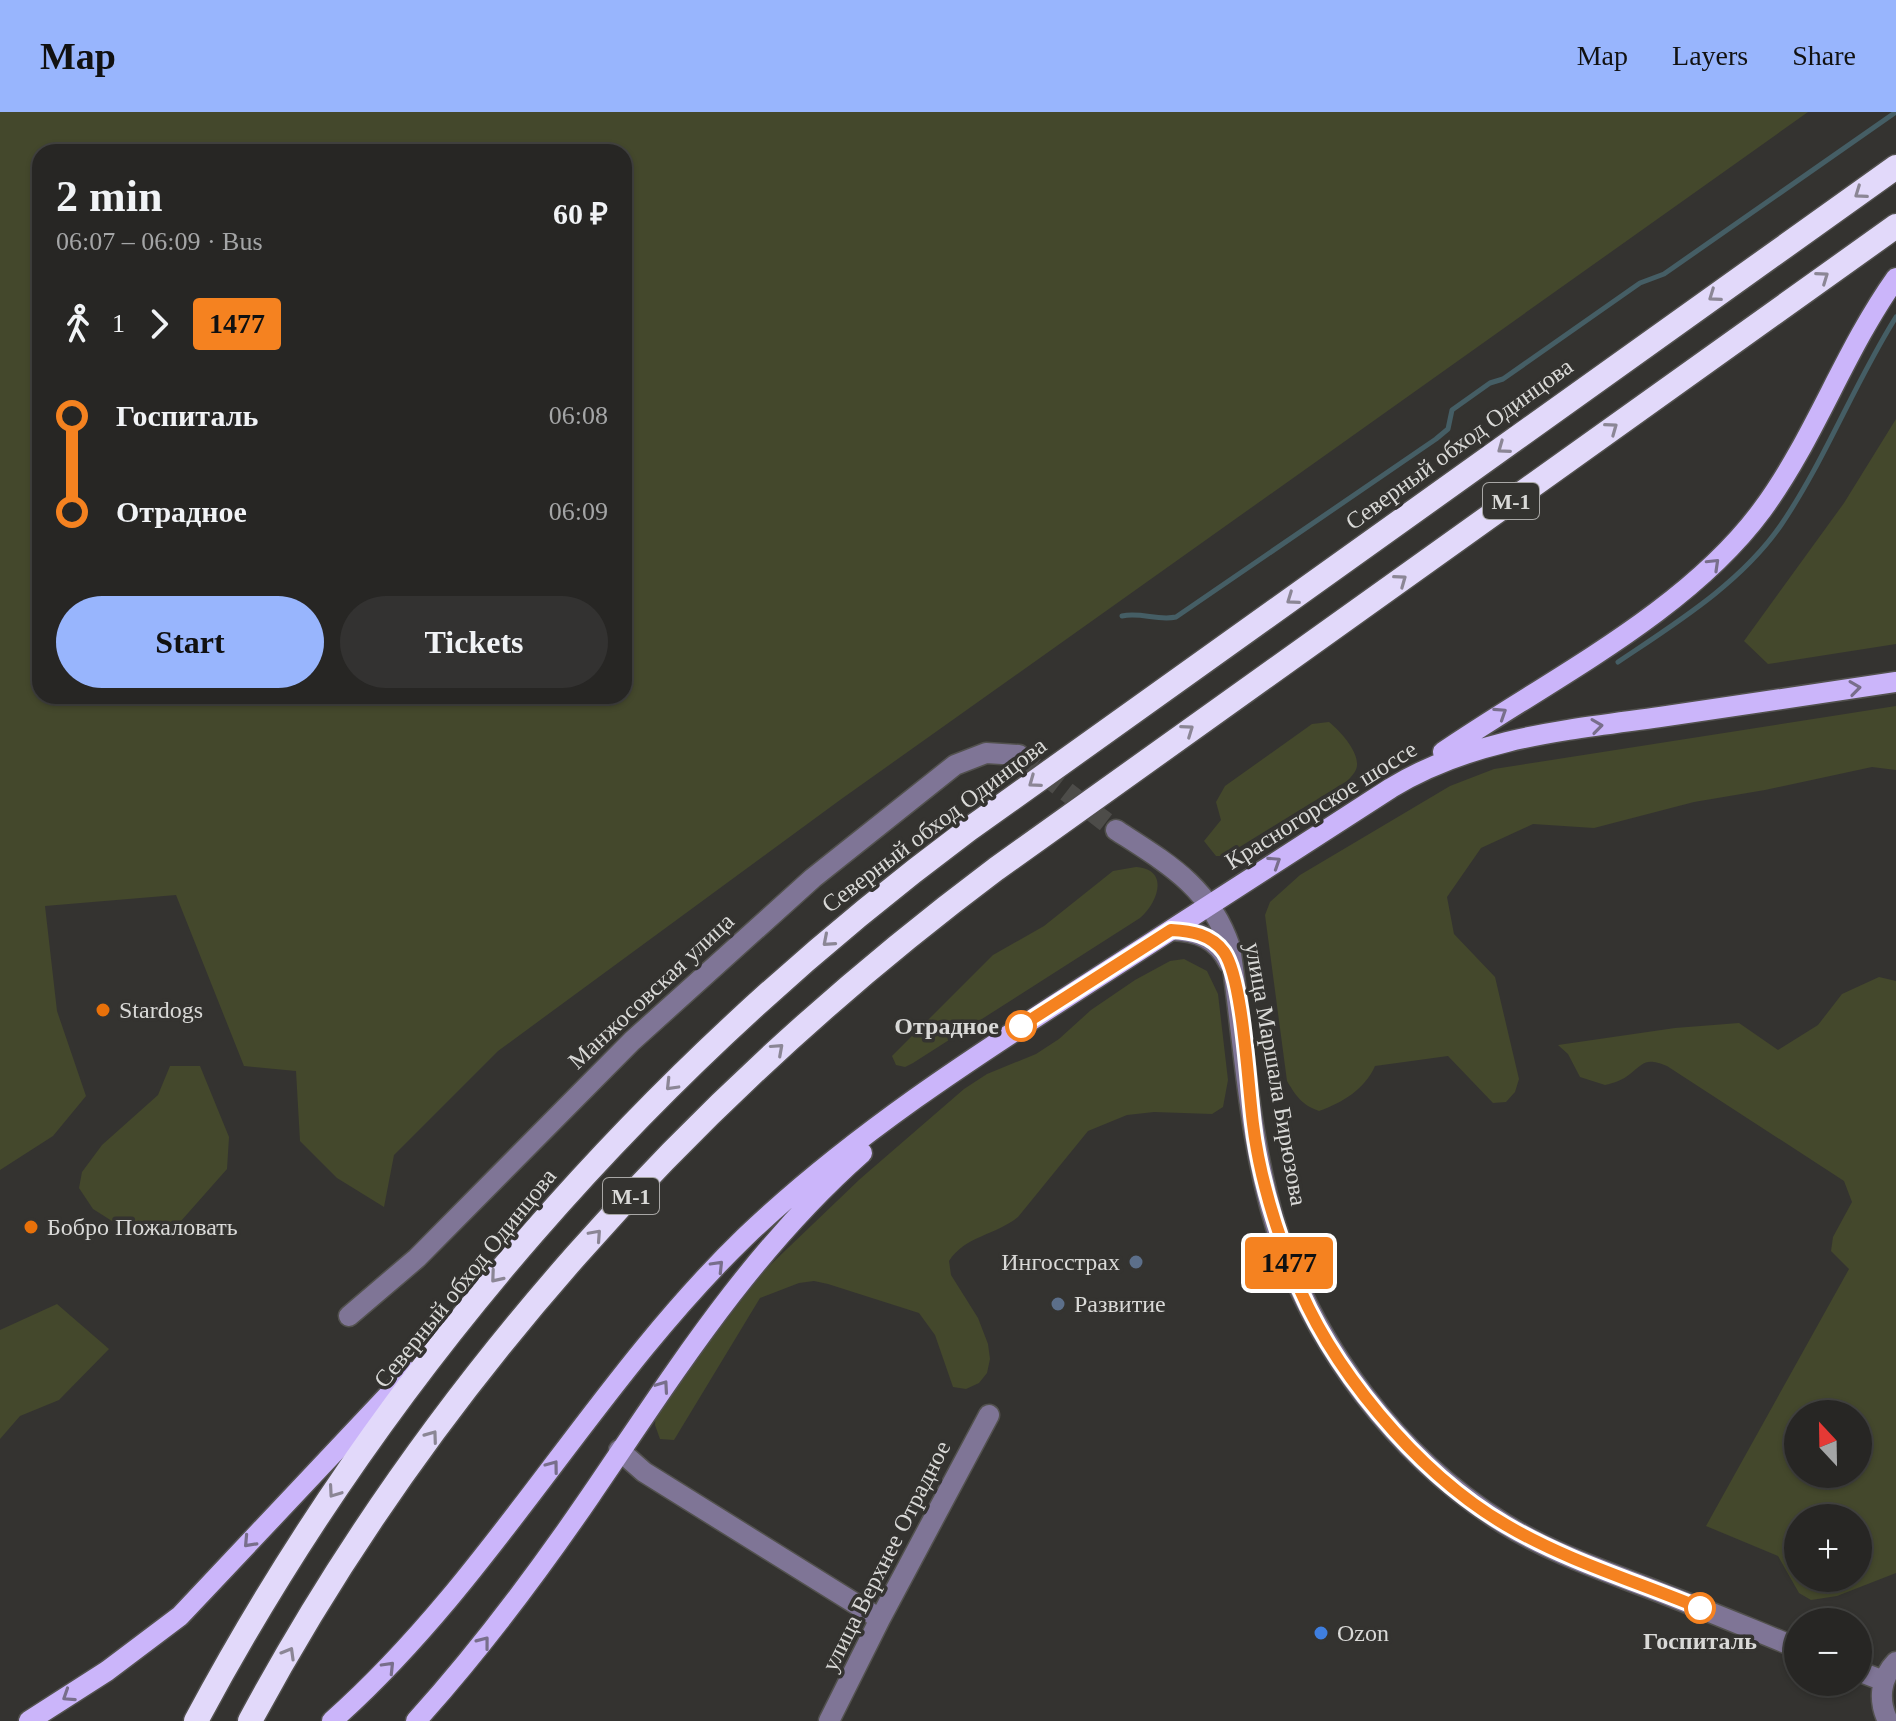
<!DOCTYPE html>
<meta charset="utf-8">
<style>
body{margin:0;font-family:Georgia,serif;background:#333231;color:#f1f3f6;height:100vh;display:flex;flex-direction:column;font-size:30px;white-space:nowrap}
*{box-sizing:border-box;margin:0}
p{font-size:26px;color:#a4a5a6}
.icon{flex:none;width:44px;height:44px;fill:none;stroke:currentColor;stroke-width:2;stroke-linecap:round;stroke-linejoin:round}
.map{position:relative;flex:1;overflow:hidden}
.side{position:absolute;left:32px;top:32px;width:600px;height:560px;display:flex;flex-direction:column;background:#272624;border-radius:24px;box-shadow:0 2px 6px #0004,0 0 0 2px #434341}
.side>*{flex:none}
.badge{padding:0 16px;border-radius:6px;font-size:28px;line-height:52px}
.needle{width:52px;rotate:338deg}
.buttons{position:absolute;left:1784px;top:1288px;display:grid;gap:16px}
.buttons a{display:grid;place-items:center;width:88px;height:88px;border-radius:50%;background:#272624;box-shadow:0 2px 6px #0004,0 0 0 2px #434341;font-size:40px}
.map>.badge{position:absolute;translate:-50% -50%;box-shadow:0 0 0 4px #fff}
.legs{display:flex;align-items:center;gap:12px;height:88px;padding:0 24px;font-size:26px}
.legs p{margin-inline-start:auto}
.overview{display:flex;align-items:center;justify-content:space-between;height:136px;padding:0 24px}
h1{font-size:44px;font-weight:700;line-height:60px}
.cta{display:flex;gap:16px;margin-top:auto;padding:16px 24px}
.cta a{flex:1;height:92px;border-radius:48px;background:#98b5fd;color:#111;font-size:32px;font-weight:700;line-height:92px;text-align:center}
.cta a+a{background:#333231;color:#f1f3f6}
ul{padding:0 24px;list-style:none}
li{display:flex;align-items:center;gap:28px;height:96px;font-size:30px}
li i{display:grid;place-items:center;width:12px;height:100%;margin:0 10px;background:currentColor}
li i::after{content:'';width:20px;height:20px;margin:-10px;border:6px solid;border-radius:50%;background:#272624}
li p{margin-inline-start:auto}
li:first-child i{background:linear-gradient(#0000 50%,currentColor 0)}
li:last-child i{background:linear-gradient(currentColor 50%,#0000 0)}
header{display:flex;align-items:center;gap:48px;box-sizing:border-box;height:112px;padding:0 40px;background:#98b5fd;color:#111}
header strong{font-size:38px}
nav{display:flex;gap:44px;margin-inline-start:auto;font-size:28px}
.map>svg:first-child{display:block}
.green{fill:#44482c;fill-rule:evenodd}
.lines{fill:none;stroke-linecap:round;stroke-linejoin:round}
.stream{stroke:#455e65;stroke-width:5}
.minor-tunnel{stroke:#4d4c49;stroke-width:20;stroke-dasharray:20 10;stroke-linecap:butt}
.minor-casing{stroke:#52514e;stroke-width:23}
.major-casing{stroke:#52514e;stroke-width:23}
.highway-casing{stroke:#52514e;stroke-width:27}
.minor{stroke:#7f7596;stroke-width:20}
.major{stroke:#cbb5fa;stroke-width:20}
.highway{stroke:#e2d9fa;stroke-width:24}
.oneway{stroke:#8b8695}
.oneway2{stroke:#786e8b}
.line-1-casing{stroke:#fff;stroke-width:18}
.line-1{stroke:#f58220;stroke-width:12}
.food-dot{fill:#e8710a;stroke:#343330;stroke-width:3}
.stop-1-dot{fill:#fff;stroke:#f58220;stroke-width:4}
.service-dot{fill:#5c6f8a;stroke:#343330;stroke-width:3}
.shop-dot{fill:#3f7fe0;stroke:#343330;stroke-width:3}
.labels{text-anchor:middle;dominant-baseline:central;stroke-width:7;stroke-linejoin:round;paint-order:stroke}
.shield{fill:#343330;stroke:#a8a7a5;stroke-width:2}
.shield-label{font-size:22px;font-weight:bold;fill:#d9d9d7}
.street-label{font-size:24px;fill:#d9d9d7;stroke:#343330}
.poi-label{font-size:24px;fill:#d9d9d7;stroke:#343330;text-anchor:start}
.stop-label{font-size:24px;font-weight:bold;fill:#d9d9d7;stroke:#343330;text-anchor:end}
</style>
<header>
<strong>Map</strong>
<nav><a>Map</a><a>Layers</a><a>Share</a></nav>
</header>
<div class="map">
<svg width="1896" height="1609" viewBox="0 0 1896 1609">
<rect width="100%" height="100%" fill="#343330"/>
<!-- green -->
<path class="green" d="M0 0H1808L840 688 498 939 394 1043 384 1095 337 1066 300 1029 296 959 244 954 176 783 45 794 57 899 86 984 53 1024 0 1058ZM40 40H624V584H40Z
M1896 307V532L1768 552 1744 529 1844 391Z
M1896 594V658L1872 655 1765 678 1694 690 1594 716 1533 712 1481 736 1447 785 1454 822 1495 865 1519 967 1515 980 1506 990 1493 991 1448 944 1375 954C1365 977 1342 991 1319 999 1302 993 1296 984 1287 969L1265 803 1270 790 1300 763 1450 674 1494 657Z
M1329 610C1339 618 1358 638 1357 653 1357 659 1351 665 1347 669L1225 744H1216L1204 729 1221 708 1216 690 1225 674 1312 612Z
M1136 755C1170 757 1158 791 1140 806L913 951 905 955 896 953 892 944 993 843 1044 814 1113 759Z
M1184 847 1207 859 1218 882 1228 968 1223 995 1212 1002 1154 1000 1127 1003 1088 1019 1018 1105C996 1123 965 1124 949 1149L951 1163 978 1206 988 1232 990 1247 987 1261 979 1271 966 1277 953 1275 935 1223 919 1201 828 1172 814 1169 799 1171 760 1186 674 1328 660 1327 655 1313 656 1299 765 1158 860 1067 964 977 987 962 1036 942 1059 927 1091 898 1135 868 1170 849Z
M1879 865 1896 869V1461L1837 1484 1811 1488 1799 1481 1778 1444 1706 1414 1849 1157 1831 1139 1833 1125 1852 1090 1844 1069 1667 954C1646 946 1645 950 1630 962 1623 968 1614 971 1605 973L1580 965 1568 942 1558 933 1675 916 1739 911 1778 938 1818 913 1842 882ZM1798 1302H1858V1362H1798ZM1798 1406H1858V1466H1798Z
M170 954H200L229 1025 227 1057 181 1109 158 1120 123 1116 93 1097 79 1076 82 1060 102 1033 158 983Z
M57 1192 109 1237 59 1288 20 1304 0 1327V1218Z"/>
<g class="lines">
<!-- stream -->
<path class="stream" d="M1122 504C1141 500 1158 509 1176 505L1436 327 1448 317 1452 298 1490 271 1503 267 1640 171 1664 162 1896 0
M1618 550C1676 511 1741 471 1781 413 1825 348 1854 272 1896 205"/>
<!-- minor-tunnel -->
<path class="minor-tunnel" d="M1019 643 1116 718"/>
<defs>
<path id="minor" d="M1116 718C1167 751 1210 775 1230 835 1244 928 1248 1025 1276 1115 1313 1234 1398 1345 1503 1411 1546 1438 1594 1455 1641 1473 1694 1493 1746 1515 1798 1536
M1171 818C1197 819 1217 826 1229 851
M349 1204 417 1146 632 929 813 766 955 653 986 641 1019 643
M619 1338 644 1360 880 1507
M1858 1559 1884 1569
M829 1609 880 1507 989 1303
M1888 1609C1878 1589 1880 1566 1896 1550"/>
<path id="major" d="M1443 640C1548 568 1686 501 1762 398 1815 326 1844 239 1896 166
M29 1609 107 1559 180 1504 410 1260
M332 1609C492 1467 592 1273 745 1125 859 1016 994 932 1126 847 1214 790 1302 733 1391 676 1473 626 1567 618 1660 605 1739 593 1817 582 1896 570
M416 1609C480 1538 537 1462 591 1383 675 1260 749 1141 862 1041"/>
<path id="highway" d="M196 1609C383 1259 650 955 968 718L1896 55
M250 1609C430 1274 693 984 996 757L1896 114"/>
</defs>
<!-- minor casing -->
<use href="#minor" class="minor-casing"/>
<!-- major casing -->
<use href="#major" class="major-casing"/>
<!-- highway casing -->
<use href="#highway" class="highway-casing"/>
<!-- minor -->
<use href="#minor" class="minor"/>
<!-- major -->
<use href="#major" class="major"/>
<!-- highway -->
<use href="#highway" class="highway"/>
</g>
<!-- one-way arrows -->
<defs><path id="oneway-chevron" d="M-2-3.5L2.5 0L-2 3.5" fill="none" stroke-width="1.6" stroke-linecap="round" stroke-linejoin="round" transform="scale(2)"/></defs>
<g class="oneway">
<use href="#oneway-chevron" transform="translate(1860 81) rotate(145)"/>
<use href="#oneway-chevron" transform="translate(1823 165) rotate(-35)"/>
<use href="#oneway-chevron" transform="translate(1714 184) rotate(145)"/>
<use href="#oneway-chevron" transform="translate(1612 316) rotate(-36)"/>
<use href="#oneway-chevron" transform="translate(1503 336) rotate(144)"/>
<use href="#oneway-chevron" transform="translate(1401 468) rotate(-36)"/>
<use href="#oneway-chevron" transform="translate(1292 487) rotate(145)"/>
<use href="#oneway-chevron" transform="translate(1188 618) rotate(-35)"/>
<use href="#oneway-chevron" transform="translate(1034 670) rotate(144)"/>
<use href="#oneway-chevron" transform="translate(828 829) rotate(139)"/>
<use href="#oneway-chevron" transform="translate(778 937) rotate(-42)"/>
<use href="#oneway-chevron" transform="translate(671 973) rotate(134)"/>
<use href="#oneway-chevron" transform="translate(596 1123) rotate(-48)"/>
<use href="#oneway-chevron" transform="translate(496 1165) rotate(130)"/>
<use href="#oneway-chevron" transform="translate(432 1324) rotate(-54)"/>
<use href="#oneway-chevron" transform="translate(334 1380) rotate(125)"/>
<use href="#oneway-chevron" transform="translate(289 1541) rotate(-60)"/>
</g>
<g class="oneway2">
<use href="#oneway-chevron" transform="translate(1714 452) rotate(-44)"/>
<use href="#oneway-chevron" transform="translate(1855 576) rotate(-8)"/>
<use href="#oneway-chevron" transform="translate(1501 601) rotate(-33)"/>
<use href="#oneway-chevron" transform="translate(1597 614) rotate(-8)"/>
<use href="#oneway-chevron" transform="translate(1275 750) rotate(-33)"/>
<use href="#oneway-chevron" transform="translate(718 1154) rotate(-46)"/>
<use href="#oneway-chevron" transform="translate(663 1274) rotate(-55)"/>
<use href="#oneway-chevron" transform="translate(553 1354) rotate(-53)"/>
<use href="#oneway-chevron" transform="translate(249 1430) rotate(133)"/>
<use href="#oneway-chevron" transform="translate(484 1530) rotate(-52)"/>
<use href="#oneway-chevron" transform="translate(389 1555) rotate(-46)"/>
<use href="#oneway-chevron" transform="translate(68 1584) rotate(147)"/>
</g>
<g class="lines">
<defs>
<path id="line-1" d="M1021 914 1171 818C1191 819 1211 822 1224 840 1243 867 1248 975 1253 1012 1259 1062 1274 1111 1292 1158 1328 1254 1417 1361 1506 1413 1567 1449 1635 1469 1700 1496"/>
</defs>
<!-- line-1 casing -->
<use href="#line-1" class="line-1-casing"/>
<!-- line-1 -->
<use href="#line-1" class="line-1"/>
</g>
<!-- markers -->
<g class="food-dot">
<circle cx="103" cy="898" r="8"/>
<circle cx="31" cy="1115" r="8"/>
</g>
<g class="stop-1-dot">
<circle cx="1021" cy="914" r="14"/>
<circle cx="1700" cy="1496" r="14"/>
</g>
<g class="service-dot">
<circle cx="1136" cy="1150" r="8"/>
<circle cx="1058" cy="1192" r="8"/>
</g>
<circle class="shop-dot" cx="1321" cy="1521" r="8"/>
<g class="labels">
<!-- shield labels -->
<g class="shield">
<rect x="1483" y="371" width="56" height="36" rx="6"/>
<rect x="603" y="1066" width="56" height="36" rx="6"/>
</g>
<g class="shield-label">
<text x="1511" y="389">М-1</text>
<text x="631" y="1084">М-1</text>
</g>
<!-- street labels -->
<g class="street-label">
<text transform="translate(1459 332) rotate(-36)">Северный обход Одинцова</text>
<text transform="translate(1321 693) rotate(-32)">Красногорское шоссе</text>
<text transform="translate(934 713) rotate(-37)">Северный обход Одинцова</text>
<text transform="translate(651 879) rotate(-43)">Манжосовская улица</text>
<text transform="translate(1276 962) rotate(80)">улица Маршала Бирюзова</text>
<text transform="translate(465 1166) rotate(-51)">Северный обход Одинцова</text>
<text transform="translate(886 1444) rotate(-63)">улица Верхнее Отрадное</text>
</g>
<!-- poi labels -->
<g class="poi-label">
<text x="119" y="898">Stardogs</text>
<text x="47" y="1115">Бобро Пожаловать</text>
<text x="1120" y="1150" text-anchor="end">Ингосстрах</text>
<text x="1074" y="1192">Развитие</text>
<text x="1337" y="1521">Ozon</text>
</g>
<!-- stop labels -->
<g class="stop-label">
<text x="999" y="914">Отрадное</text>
<text x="1700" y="1529" text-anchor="middle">Госпиталь</text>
</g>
</g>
</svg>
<div class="buttons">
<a><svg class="needle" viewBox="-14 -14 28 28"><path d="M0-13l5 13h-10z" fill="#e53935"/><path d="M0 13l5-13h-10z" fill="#a4a5a6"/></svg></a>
<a>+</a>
<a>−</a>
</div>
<b class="badge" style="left:1289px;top:1151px;background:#f58220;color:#111">1477</b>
<section class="side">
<div class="overview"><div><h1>2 min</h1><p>06:07 – 06:09 · Bus</p></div><b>60 ₽</b></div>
<div class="legs"><svg class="icon" aria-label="walk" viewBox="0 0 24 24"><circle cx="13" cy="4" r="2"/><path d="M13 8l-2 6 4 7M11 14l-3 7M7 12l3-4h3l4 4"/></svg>1<svg class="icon" aria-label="forward" viewBox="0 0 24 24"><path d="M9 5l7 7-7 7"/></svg><b class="badge" style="background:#f58220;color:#111">1477</b></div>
<ul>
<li><i style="color:#f58220"></i><b>Госпиталь</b><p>06:08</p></li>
<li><i style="color:#f58220"></i><b>Отрадное</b><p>06:09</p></li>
</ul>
<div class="cta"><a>Start</a><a>Tickets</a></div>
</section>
</div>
